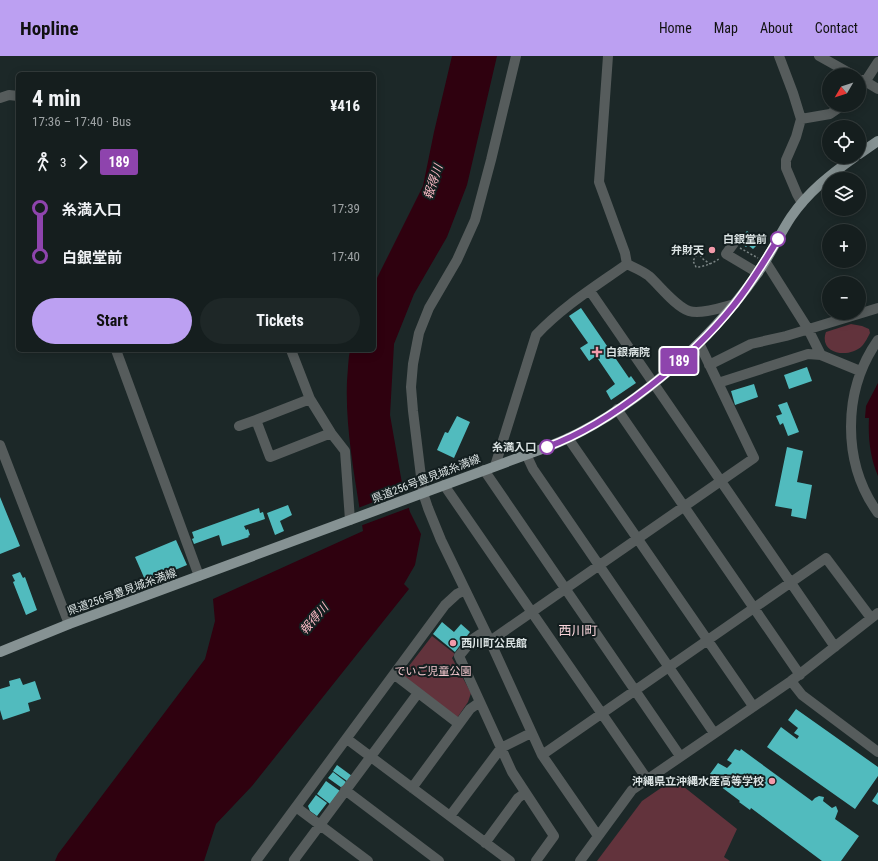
<!DOCTYPE html>
<meta charset="utf-8">
<style>
body{margin:0;font-family:"Roboto Condensed","Noto Sans JP",sans-serif;background:#1e2727;color:#f1f3f6;height:100vh;display:flex;flex-direction:column;font-size:15px;white-space:nowrap}
*{box-sizing:border-box;margin:0}
p{font-size:13px;color:#9da2a4}
.icon{flex:none;width:22px;height:22px;fill:none;stroke:currentColor;stroke-width:2;stroke-linecap:round;stroke-linejoin:round}
.map{position:relative;flex:1;overflow:hidden}
.panel{position:absolute;left:16px;top:16px;width:360px;height:280px;display:flex;flex-direction:column;background:#151e1e;border-radius:6px;box-shadow:0 2px 10px #0003,0 0 0 1px #343c3c}
.panel>*{flex:none}
.badge{padding:0 8px;border-radius:3px;font-size:14px;line-height:26px}
.needle{width:26px;rotate:231deg}
.tools{position:absolute;left:822px;top:12px;display:grid;gap:8px}
.tools a{display:grid;place-items:center;width:44px;height:44px;border-radius:50%;background:#151e1e;box-shadow:0 2px 10px #0003,0 0 0 1px #343c3c;font-size:20px}
.map>.badge{position:absolute;translate:-50% -50%;box-shadow:0 0 0 2px #fff}
.legs{display:flex;align-items:center;gap:6px;height:44px;padding:0 16px;font-size:13px}
.legs p{margin-inline-start:auto}
.overview{display:flex;align-items:center;justify-content:space-between;height:68px;padding:0 16px}
h1{font-size:22px;font-weight:700;line-height:30px}
.primary-button{display:flex;gap:8px;margin-top:auto;padding:8px 16px}
.primary-button a{flex:1;height:46px;border-radius:24px;background:#bca0f2;color:#111;font-size:16px;font-weight:700;line-height:46px;text-align:center}
.primary-button a+a{background:#1e2727;color:#f1f3f6}
ul{padding:0 16px;list-style:none}
li{display:flex;align-items:center;gap:14px;height:48px;font-size:15px}
li i{display:grid;place-items:center;width:6px;height:100%;margin:0 5px;background:currentColor}
li i::after{content:'';width:10px;height:10px;margin:-5px;border:3px solid;border-radius:50%;background:#151e1e}
li p{margin-inline-start:auto}
li:first-child i{background:linear-gradient(#0000 50%,currentColor 0)}
li:last-child i{background:linear-gradient(currentColor 50%,#0000 0)}
header{display:flex;align-items:center;gap:24px;box-sizing:border-box;height:56px;padding:0 20px;background:#bca0f2;color:#111}
header strong{font-size:19px}
nav{display:flex;gap:22px;margin-inline-start:auto;font-size:14px}
.map>svg:first-child{display:block}
.green{fill:#62333c}
.water{fill:#2f010f}
.pier{fill:#1c2828}
.building{fill:#51bbbe}
.lines{fill:none;stroke-linecap:round;stroke-linejoin:round}
.path{stroke:#7a8484;stroke-width:1.5;stroke-dasharray:2 2;stroke-linecap:butt}
.minor{stroke:#565c5c;stroke-width:10}
.major{stroke:#869293;stroke-width:10}
.line-1-casing{stroke:#fff;stroke-width:9}
.line-1{stroke:#8e44ad;stroke-width:6}
.stop-1-dot{fill:#fff;stroke:#8e44ad;stroke-width:2}
.poi-dot{fill:#f39aaa;stroke:#131e1f;stroke-width:1.5}
.labels{text-anchor:middle;dominant-baseline:central;stroke-width:4;stroke-linejoin:round;paint-order:stroke}
.stop-label{font-size:11px;font-weight:bold;fill:#dbe3e3;stroke:#131e1f;text-anchor:end}
.poi-label{font-size:11px;font-weight:bold;fill:#dbe3e3;stroke:#131e1f;text-anchor:end}
.street-label{font-size:11px;fill:#dbe3e3;stroke:#131e1f}
.park-label{font-size:11px;fill:#f3c7ce;stroke:#131e1f}
.water-label{font-size:12px;font-style:italic;fill:#fbbac5;stroke:#131e1f}
.quarter-label{font-size:13px;fill:#f9d5db;stroke:#131e1f}
</style>
<header>
<strong>Hopline</strong>
<nav><a>Home</a><a>Map</a><a>About</a><a>Contact</a></nav>
</header>
<div class="map">
<svg width="878" height="805" viewBox="0 0 878 805">
<rect width="100%" height="100%" fill="#1c2828"/>
<!-- green -->
<path class="green" d="M851 268 862 270 869 273 870 277C868 281 865 287 862 290 849 303 818 298 826 276Z
M432 580 455 598 452 602 471 637 468 646 457 662 402 619Z
M674 723 737 773 724 801 730 805H597L642 745Z"/>
<!-- water -->
<path class="water" d="M452 0H497L467 129 447 181 414 238 394 288 390 359 403 433 410 456 421 478 415 509 404 528 409 533 252 730 216 768 204 805H55L58 798 205 603 215 565 213 543 363 475C356 426 345 375 347 325 348 314 348 304 350 294H374V228L423 130 434 76Z
M878 327V420C870 401 868 382 869 362H865L866 350Z"/>
<!-- pier -->
<path class="pier" d="M405 434 411 451 360 470 358 452Z"/>
<!-- building -->
<path class="building" d="M747 175 754 181 753 183 758 188 753 193 748 189 746 191 738 185Z
M581 252 629 322 631 320 636 327 611 344 606 335 615 328 596 300 589 305 580 292 588 287 569 260Z
M807 311 812 325 789 333 784 319Z
M754 328 758 341 735 349 731 335Z
M787 346 799 376 788 380 783 367 780 369 776 360 782 358 778 349Z
M457 360 470 366 454 402 437 394 445 376 448 377Z
M787 391 803 395 797 426 812 429 806 463 791 460 792 453 775 450Z
M0 441 20 490 0 498Z
M288 449 292 459 280 465 284 475 275 479 267 457Z
M259 452 260 457 263 456 265 463 244 470 246 474 248 473 250 479 248 480 249 481 222 490 219 479 194 488 192 483 194 482 192 476Z
M176 484 187 509 146 526 135 501Z
M20 516 23 522 25 521 37 554 26 559 13 526 15 525 12 519Z
M442 566 454 576 461 568 470 576 455 596 433 578Z
M20 622 23 629 35 625 41 643 28 647 30 655 3 664 0 654V633L10 630 9 625Z
M796 653 878 711V720L855 753 767 691 781 671 797 683 799 680 794 677 798 672 788 664Z
M735 693 740 695 741 693 812 745 815 742 819 740 824 741 823 745 832 752 836 750 838 755 835 763 859 780 841 805H822L751 752 750 754 739 746 740 745 716 727 719 724 710 718 718 707 727 712 732 707 727 704Z
M337 709 352 720 347 725 333 715Z
M333 716 346 726 342 732 328 722Z
M326 725 340 735 330 748 317 738Z
M878 736V749L872 745Z
M316 739 327 747 317 760 310 755 308 750Z"/>
<g class="lines">
<!-- path -->
<path class="path" d="M689 187 698 196 693 205 696 211C704 211 713 207 719 203
M740 192 758 202
M698 196 703 203 710 208"/>
<!-- minor -->
<path class="minor" d="M516 0 491 104 475 164 457 204 429 252 419 277 413 308 411 331 413 355 423 437 428 452 441 484 490 585 542 699 598 780
M608 0 599 126 625 197 627 208
M779 0 793 37 801 63 796 81 786 104V112L797 138 802 147
M819 0 853 19
M865 26 878 6
M859 30 863 24 878 33
M0 42 9 39 18 40
M801 63 830 58 843 49
M734 187 726 198 758 217
M765 205 808 273 821 299
M627 208C635 212 643 215 649 220 660 230 675 250 689 255 701 259 723 251 735 248
M590 235 835 591
M878 284C842 335 842 407 878 457
M116 294 199 520
M291 294 310 343 331 377 345 395 350 464
M709 309 751 288 786 280 878 252
M718 327 808 298 821 299 860 315
M310 343 256 364 270 401 331 377
M617 353 800 619
M239 370 256 364
M568 382 753 650
M0 389 69 568
M526 398 533 413 714 677
M495 410 536 279C562 251 596 230 627 208
M484 414 680 700
M444 429 647 723
M485 575 473 583 459 600 512 716 554 780 536 805
M490 585 754 402 699 287
M395 619 459 668
M791 625 802 639 878 696
M347 683 510 805
M542 699 826 502 871 562
M412 732 470 653 480 646
M345 734 439 805
M296 751 368 805
M450 760 501 692 531 677
M485 787 518 742 525 737
M256 805 445 549 457 538 465 534
M295 805 294 804 418 637
M580 805 632 734 791 625 878 557"/>
<!-- major -->
<path class="major" d="M859 98 878 85
M0 596 69 568 550 390C628 359 709 287 757 218 770 200 779 179 791 161 808 136 831 118 855 101"/>
</g>
<g class="lines">
<defs>
<path id="line-1" d="M547 391C611 368 692 302 734 249 751 228 764 206 778 183"/>
</defs>
<!-- line-1 casing -->
<use href="#line-1" class="line-1-casing"/>
<!-- line-1 -->
<use href="#line-1" class="line-1"/>
</g>
<!-- markers -->
<g class="stop-1-dot">
<circle cx="778" cy="183" r="7"/>
<circle cx="547" cy="391" r="7"/>
</g>
<g class="poi-dot">
<circle cx="712" cy="194" r="4"/>
<path d="M595 290h4v4h4v4h-4v4h-4v-4h-4v-4h4z"/>
<circle cx="453" cy="587" r="4"/>
<circle cx="772" cy="725" r="4"/>
</g>
<g class="labels">
<!-- stop labels -->
<g class="stop-label">
<text x="767" y="183">白銀堂前</text>
<text x="536" y="391">糸満入口</text>
</g>
<!-- poi labels -->
<g class="poi-label">
<text x="704" y="194">弁財天</text>
<text x="606" y="296" text-anchor="start">白銀病院</text>
<text x="461" y="587" text-anchor="start">西川町公民館</text>
<text x="764" y="725">沖縄県立沖縄水産高等学校</text>
</g>
<!-- street labels -->
<g class="street-label">
<text transform="translate(426 423) rotate(-21)">県道256号豊見城糸満線</text>
<text transform="translate(122 536) rotate(-20)">県道256号豊見城糸満線</text>
</g>
<!-- park labels -->
<g class="park-label">
<text x="433" y="615">でいご児童公園</text>
</g>
<!-- water labels -->
<g class="water-label">
<text transform="translate(433 126) rotate(-72)">報得川</text>
<text transform="translate(314 563) rotate(-49)">報得川</text>
</g>
<!-- quarter labels -->
<g class="quarter-label">
<text x="578" y="574">西川町</text>
</g>
</g>
</svg>
<div class="tools">
<a><svg class="needle" viewBox="-14 -14 28 28"><path d="M0-13l5 13h-10z" fill="#e53935"/><path d="M0 13l5-13h-10z" fill="#9da2a4"/></svg></a>
<a><svg class="icon" aria-label="locate" viewBox="0 0 24 24"><circle cx="12" cy="12" r="6"/><path d="M12 2v4M12 18v4M2 12h4M18 12h4"/></svg></a>
<a><svg class="icon" aria-label="layers" viewBox="0 0 24 24"><path d="M12 4l9 5-9 5-9-5zM3 14l9 5 9-5"/></svg></a>
<a>+</a>
<a>−</a>
</div>
<b class="badge" style="left:679px;top:305px;background:#8e44ad;color:#fff">189</b>
<section class="panel">
<div class="overview"><div><h1>4 min</h1><p>17:36 – 17:40 · Bus</p></div><b>¥416</b></div>
<div class="legs"><svg class="icon" aria-label="walk" viewBox="0 0 24 24"><circle cx="13" cy="4" r="2"/><path d="M13 8l-2 6 4 7M11 14l-3 7M7 12l3-4h3l4 4"/></svg>3<svg class="icon" aria-label="forward" viewBox="0 0 24 24"><path d="M9 5l7 7-7 7"/></svg><b class="badge" style="background:#8e44ad;color:#fff">189</b></div>
<ul>
<li><i style="color:#8e44ad"></i><b>糸満入口</b><p>17:39</p></li>
<li><i style="color:#8e44ad"></i><b>白銀堂前</b><p>17:40</p></li>
</ul>
<div class="primary-button"><a>Start</a><a>Tickets</a></div>
</section>
</div>
